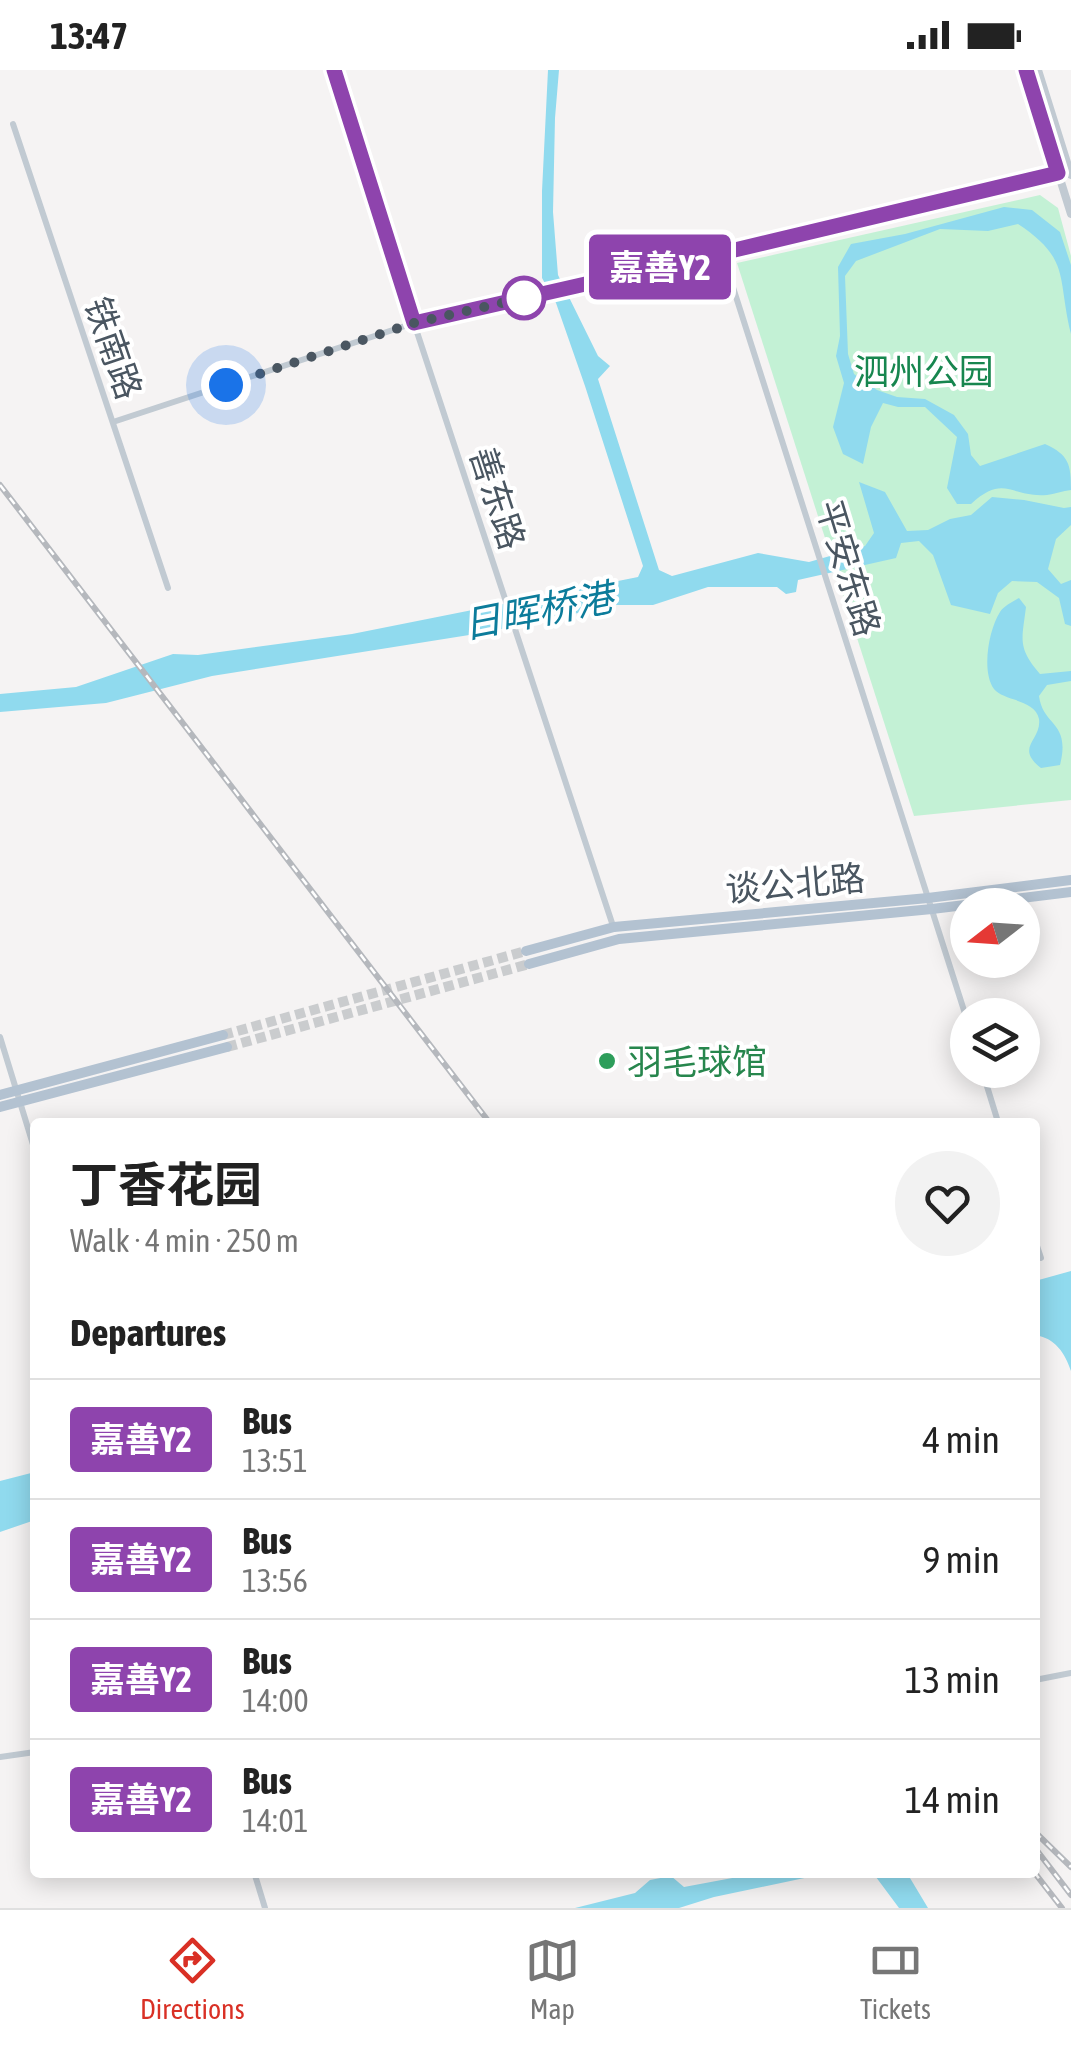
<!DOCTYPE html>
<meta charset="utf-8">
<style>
body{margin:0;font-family:"Asap Condensed","Noto Sans SC",sans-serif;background:#f2f2f2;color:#222;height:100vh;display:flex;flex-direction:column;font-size:38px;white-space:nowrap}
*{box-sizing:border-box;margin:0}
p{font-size:32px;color:#767676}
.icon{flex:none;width:55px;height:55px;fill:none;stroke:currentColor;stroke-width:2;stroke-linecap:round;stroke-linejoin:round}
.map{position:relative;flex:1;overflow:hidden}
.sheet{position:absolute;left:30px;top:1048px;width:1010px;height:760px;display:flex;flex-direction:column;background:#fff;border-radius:10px;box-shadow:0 5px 25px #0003}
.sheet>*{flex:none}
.badge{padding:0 20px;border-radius:8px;font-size:35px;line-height:65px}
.needle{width:65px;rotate:253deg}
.buttons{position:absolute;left:950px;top:818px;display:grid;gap:20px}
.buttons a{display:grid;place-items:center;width:90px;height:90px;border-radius:50%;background:#fff;box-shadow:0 5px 25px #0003;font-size:50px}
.you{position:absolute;width:50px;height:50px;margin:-25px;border:8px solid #fff;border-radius:50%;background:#1a73e8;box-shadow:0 0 0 15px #1a73e833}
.map>.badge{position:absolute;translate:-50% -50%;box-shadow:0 0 0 5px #fff}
h2{padding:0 40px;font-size:38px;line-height:90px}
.round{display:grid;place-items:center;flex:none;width:105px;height:105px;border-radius:52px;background:#f2f2f2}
.headline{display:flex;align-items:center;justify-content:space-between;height:170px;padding:0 40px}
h1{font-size:48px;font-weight:700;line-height:75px}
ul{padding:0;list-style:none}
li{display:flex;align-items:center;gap:30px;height:120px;padding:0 40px;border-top:2px solid #e0e0e0}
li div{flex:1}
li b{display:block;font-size:38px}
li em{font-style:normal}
li .badge{min-width:110px;font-weight:700;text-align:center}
.status{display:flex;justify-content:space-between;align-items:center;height:70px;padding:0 50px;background:#fff;direction:ltr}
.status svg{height:28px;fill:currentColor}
.tab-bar{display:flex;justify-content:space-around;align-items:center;height:140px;border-top:2px solid #e0e0e0;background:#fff;font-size:28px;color:#767676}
.tab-bar a{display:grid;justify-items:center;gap:5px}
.tab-bar .active{color:#d93025}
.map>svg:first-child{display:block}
.green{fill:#c3f1d5}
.water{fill:#90daee}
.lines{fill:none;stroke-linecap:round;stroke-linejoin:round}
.primary-tunnel{stroke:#caccce;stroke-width:10;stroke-dasharray:10 5;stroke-linecap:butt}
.minor{stroke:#c1cad2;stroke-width:6}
.tertiary{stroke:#c1cad2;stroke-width:8}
.primary{stroke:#b3c2d1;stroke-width:10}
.rail-casing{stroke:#b5b8bd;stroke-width:6}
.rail{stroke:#fff;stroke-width:2.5;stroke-dasharray:8;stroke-linecap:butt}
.line-casing{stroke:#fff;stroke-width:22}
.line{stroke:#8e44ad;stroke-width:15}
.walk{stroke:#4a5661;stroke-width:10;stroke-dasharray:0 18}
.stop-dot{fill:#fff;stroke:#8e44ad;stroke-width:5}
.leisure-dot{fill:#2e9e5b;stroke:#fff;stroke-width:4}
.labels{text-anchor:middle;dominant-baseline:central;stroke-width:8;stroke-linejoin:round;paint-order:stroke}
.street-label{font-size:35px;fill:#4a5661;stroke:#fff}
.park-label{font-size:35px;fill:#17864f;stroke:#fff}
.leisure-label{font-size:35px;fill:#27864d;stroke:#fff;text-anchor:start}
.water-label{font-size:38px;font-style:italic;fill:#0c7c9b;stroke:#fff}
</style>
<div class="status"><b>13:47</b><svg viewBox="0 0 49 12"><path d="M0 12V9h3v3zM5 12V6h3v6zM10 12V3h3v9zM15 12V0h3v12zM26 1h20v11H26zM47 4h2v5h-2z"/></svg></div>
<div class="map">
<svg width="1071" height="1838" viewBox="0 0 1071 1838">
<rect width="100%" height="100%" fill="#f5f3f3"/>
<!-- green -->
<path class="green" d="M1040 125 1058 138 1071 186V730L914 746 737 193Z"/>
<!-- water -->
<path class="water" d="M548 0H559L555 48 553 142 558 205 598 286 610 296 598 309 659 500 672 506 758 483 809 492 865 476 874 463 859 412 885 422 907 461 928 460 950 449 971 445 992 427 1024 430 1064 438 1071 437V455L1056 469 1048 499 1061 514 1071 510V556L1065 554 1059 528 1037 512 1012 511 998 523 990 544 951 535 933 485 919 471 901 473 896 488 798 510 796 522 786 524 777 517H708L653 535H616L488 562 212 606 106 633 0 642V624L76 617 173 584 198 585 352 564 638 507 643 496 585 316 556 233 542 208V121Z
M1004 137 1032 140 1060 162 1071 195V264C1057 207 1071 189 1018 154L988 161 940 159 856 191 845 206 848 284 854 304 877 320 897 327 925 329 954 345 968 364 971 385 980 396 1045 374C1069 385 1071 394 1071 420 1063 421 1054 424 1047 425 1010 428 1005 403 971 434H957L947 418 957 367 925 337H898L883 333 871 357 863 394 843 384 833 357 844 313 836 286 840 266 838 197 851 174 905 164Z
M1019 528 1026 537C1022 570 1017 577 1040 604L1071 601V611L1047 615 1039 626C1043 657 1071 651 1060 695L1041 698C1014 677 1042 670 1039 649 1035 629 1003 631 994 619 981 601 989 559 1000 542 1004 536 1012 532 1019 528Z
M1071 1201V1301C1065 1283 1055 1268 1035 1265V1211Z
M35 1402V1450L0 1462V1411Z
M759 1803H828L714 1827 679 1838H575L635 1823 650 1810 671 1806 684 1817Z
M873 1803H907L928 1838H899Z"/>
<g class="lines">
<!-- primary-tunnel -->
<path class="primary-tunnel" d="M223 965 526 881
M227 977 529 894"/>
<!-- minor -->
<path class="minor" d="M334 0 414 253 614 859
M13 54 168 518
M722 183 968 953
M113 352 414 253 722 183 1060 103
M0 967 35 1081
M982 1000 998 1052
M1035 1170 1041 1188
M1035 1610 1071 1603
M0 1687 35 1682
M254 1802 265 1838"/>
<!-- tertiary -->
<path class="tertiary" d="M1026 0 1071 144
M1038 0 1071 105"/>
<!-- primary -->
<path class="primary" d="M526 881 614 857 928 828 1071 810
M529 894 619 869 932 839 1071 822
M0 1025 223 965
M0 1037 227 977"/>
<defs>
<path id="rail" d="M0 415 489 1052
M1035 1762 1071 1797
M1035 1778 1071 1825
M1034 1802 1062 1838"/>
</defs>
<!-- rail casing -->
<use href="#rail" class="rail-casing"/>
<!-- rail -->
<use href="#rail" class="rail"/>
</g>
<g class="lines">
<defs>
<path id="line" d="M334 0 414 253 722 183 1058 103 1026 0"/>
</defs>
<!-- line casing -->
<use href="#line" class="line-casing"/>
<!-- line -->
<use href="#line" class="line"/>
<!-- walk -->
<path class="walk" d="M226 315 414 253 524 228"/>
</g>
<!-- markers -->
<circle class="stop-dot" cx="524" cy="228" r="20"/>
<circle class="leisure-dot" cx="607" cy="991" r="10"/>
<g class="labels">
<!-- street labels -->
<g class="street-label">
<text transform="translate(114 278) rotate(71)">铁南路</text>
<text transform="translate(498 428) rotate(72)">善东路</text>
<text transform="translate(849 498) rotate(73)">平安东路</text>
<text transform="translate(795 813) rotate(-5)">谈公北路</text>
</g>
<!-- park labels -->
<g class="park-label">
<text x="924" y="301">泗州公园</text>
</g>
<!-- leisure labels -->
<g class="leisure-label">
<text x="627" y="991">羽毛球馆</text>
</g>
<!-- water labels -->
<g class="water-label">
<text transform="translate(538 541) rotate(-11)">日晖桥港</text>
</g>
</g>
</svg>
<div class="buttons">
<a><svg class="needle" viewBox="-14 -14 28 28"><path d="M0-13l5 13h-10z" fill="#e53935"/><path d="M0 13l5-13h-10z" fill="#767676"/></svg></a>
<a><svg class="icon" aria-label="layers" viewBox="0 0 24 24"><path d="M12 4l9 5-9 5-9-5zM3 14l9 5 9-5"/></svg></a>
</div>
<div class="you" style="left:226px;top:315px"></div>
<b class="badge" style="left:660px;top:197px;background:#8e44ad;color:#fff">嘉善Y2</b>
<section class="sheet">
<div class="headline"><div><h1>丁香花园</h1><p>Walk · 4 min · 250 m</p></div><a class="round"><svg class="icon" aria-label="heart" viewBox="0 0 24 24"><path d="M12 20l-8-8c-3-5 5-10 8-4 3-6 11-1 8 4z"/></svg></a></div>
<h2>Departures</h2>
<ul>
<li><span class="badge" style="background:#8e44ad;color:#fff">嘉善Y2</span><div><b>Bus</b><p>13:51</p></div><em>4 min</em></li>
<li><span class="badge" style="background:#8e44ad;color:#fff">嘉善Y2</span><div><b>Bus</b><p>13:56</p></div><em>9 min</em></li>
<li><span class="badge" style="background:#8e44ad;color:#fff">嘉善Y2</span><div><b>Bus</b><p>14:00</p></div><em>13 min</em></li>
<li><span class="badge" style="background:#8e44ad;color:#fff">嘉善Y2</span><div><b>Bus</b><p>14:01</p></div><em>14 min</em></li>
</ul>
</section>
</div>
<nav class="tab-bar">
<a class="active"><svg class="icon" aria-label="directions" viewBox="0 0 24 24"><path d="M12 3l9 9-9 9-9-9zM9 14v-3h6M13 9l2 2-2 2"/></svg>Directions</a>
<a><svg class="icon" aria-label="map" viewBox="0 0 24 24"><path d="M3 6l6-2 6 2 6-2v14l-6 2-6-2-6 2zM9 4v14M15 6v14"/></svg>Map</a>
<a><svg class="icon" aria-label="tickets" viewBox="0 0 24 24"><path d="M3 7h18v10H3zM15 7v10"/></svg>Tickets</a>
</nav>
